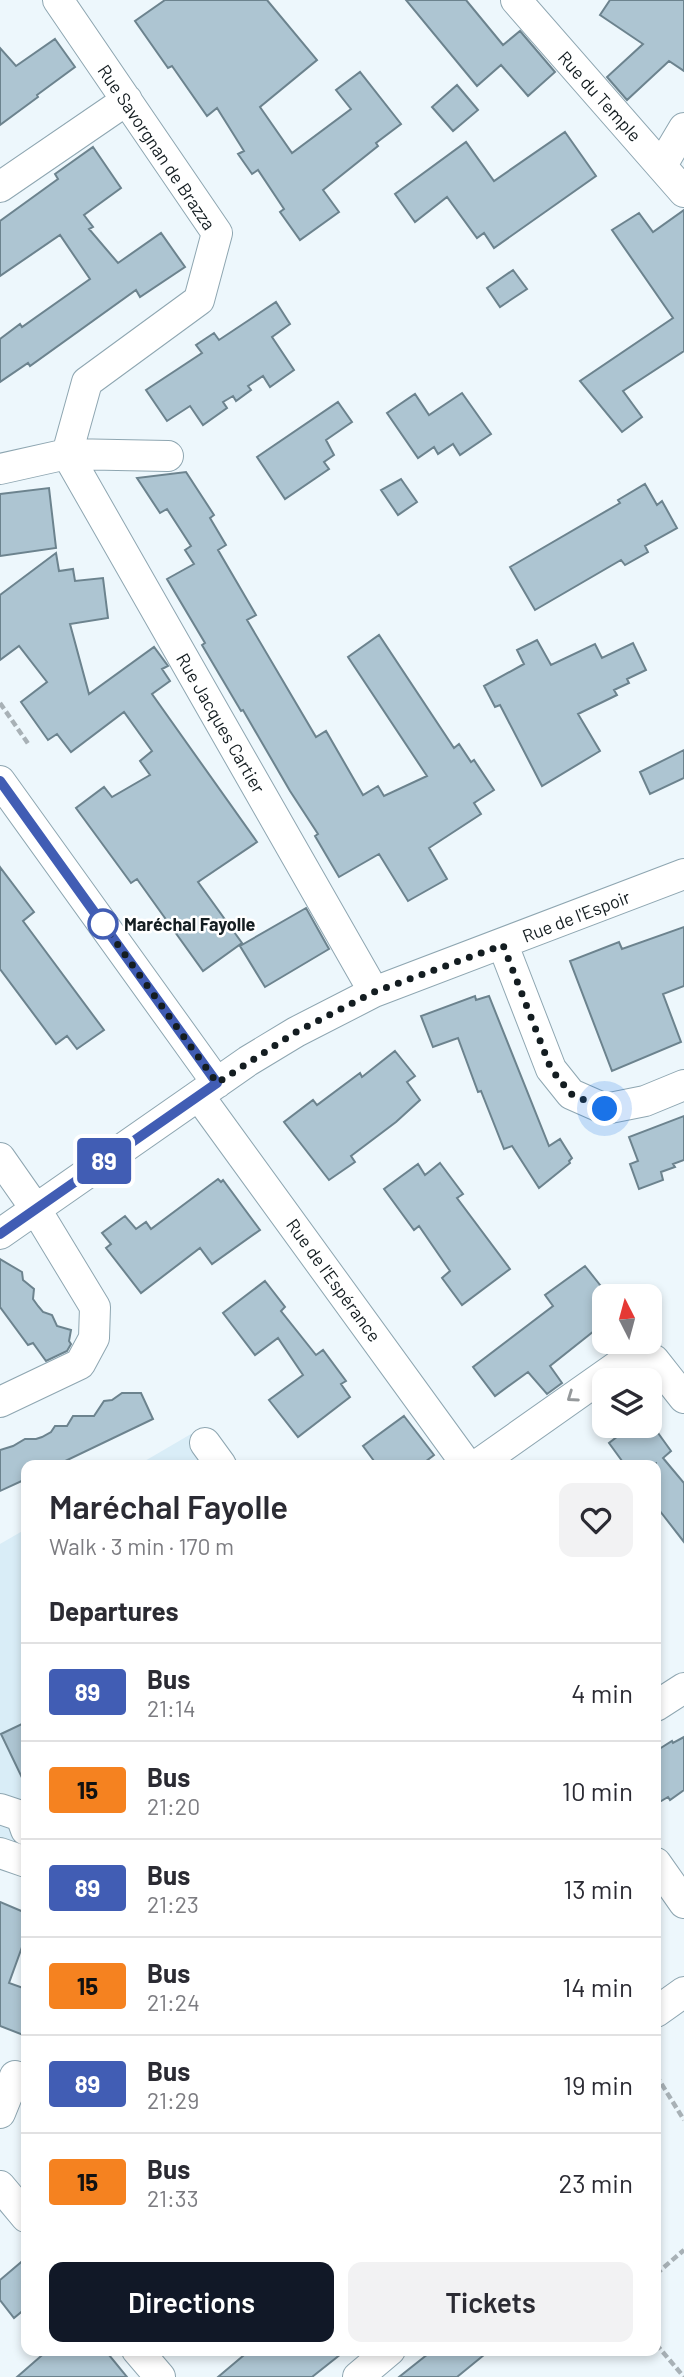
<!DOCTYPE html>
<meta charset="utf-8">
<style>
body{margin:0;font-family:Barlow,sans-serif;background:#f2f2f3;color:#2b2b33;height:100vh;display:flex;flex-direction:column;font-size:26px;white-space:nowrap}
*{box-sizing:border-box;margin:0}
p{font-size:23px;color:#7c7c81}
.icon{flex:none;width:38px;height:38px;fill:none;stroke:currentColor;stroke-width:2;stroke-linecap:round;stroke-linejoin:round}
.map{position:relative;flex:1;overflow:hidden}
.sheet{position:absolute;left:21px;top:1460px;width:640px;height:896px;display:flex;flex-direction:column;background:#fff;border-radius:14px;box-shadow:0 4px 10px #0003}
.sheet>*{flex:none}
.badge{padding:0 14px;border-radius:5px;font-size:24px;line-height:46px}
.needle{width:46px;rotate:354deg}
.tools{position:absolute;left:592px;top:1284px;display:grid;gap:14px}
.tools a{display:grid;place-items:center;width:70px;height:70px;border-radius:14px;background:#fff;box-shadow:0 4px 10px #0003;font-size:35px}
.you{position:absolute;width:35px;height:35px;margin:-18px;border:5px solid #fff;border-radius:50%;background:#1a73e8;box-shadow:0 0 0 10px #1a73e833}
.map>.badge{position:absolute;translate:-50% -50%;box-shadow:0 0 0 4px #fff}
h2{padding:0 28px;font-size:26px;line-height:63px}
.round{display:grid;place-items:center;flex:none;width:74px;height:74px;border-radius:14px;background:#f2f2f3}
.summary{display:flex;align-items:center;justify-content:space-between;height:119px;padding:0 28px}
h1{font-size:33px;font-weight:600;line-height:52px}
.primary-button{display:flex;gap:14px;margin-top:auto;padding:14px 28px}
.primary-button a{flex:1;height:80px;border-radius:14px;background:#111827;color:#fff;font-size:28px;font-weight:600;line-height:80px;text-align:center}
.primary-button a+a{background:#f2f2f3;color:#2b2b33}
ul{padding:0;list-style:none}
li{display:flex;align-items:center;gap:21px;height:98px;padding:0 28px;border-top:2px solid #e1e1e2}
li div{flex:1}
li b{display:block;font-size:26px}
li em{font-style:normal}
li .badge{min-width:77px;font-weight:700;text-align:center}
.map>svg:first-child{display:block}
.built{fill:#d9edf7}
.building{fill:#adc5d2;stroke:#6c838e;stroke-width:2}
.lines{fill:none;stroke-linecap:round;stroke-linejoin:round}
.minor-casing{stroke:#8ea6b1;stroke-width:32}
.path{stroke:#a8b1b6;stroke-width:4.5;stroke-dasharray:7 3.5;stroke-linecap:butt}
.minor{stroke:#fff;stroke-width:30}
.oneway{stroke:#95999b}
.line-casing{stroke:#fff;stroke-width:16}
.line{stroke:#415db4;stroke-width:10}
.walk{stroke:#141d21;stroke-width:7;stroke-dasharray:0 12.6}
.stop-dot{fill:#fff;stroke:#415db4;stroke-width:3.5}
.labels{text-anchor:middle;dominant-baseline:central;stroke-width:5;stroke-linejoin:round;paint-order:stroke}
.street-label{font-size:18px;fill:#141d21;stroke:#fff}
.stop-label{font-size:18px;font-weight:bold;fill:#141d21;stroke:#fff;text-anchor:start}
</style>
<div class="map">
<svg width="684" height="2377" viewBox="0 0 684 2377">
<rect width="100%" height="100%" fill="#edf7fc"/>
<!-- built -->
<path class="built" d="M191 1434 212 1465H138Z
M26 1529V1849L0 1839V1544Z"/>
<!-- building -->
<path class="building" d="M165 0H267L317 60 260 107 292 153 351 109 336 90 360 72 401 124 376 143 378 146 323 190 339 212 300 240 280 212 284 209 258 170 252 174 238 154 244 151 217 108 207 116 172 66 168 68 135 21Z
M406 0H466L503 45 520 31 555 72 528 96 501 65 477 86Z
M610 0H684V71L669 61 627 100 607 77 643 44 600 15Z
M55 39 75 67 37 95 38 97 0 125V48L16 66Z
M457 85 478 110 453 131 432 107Z
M565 132 596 176 494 248 484 233 477 238 447 197 415 222 395 194 466 142 494 181Z
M93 147 121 188 84 215 93 227 89 229 118 263 161 233 185 267 140 297 136 290 30 366 28 363 0 382V339L20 324 22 327 90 279 60 235 0 276V221L58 179 55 174Z
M684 210V351L623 391 642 417 622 432 580 381 673 318 612 230 639 213 653 232Z
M513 270 527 289 500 307 487 288Z
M276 302 290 324 272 337 294 370 270 387 263 376 248 386 251 390 236 401 233 396 223 402 227 408 203 425 190 406 167 421 146 390 202 353 196 345 214 333 219 340Z
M462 393 491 434 460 455 453 444 438 454 434 447 418 458 387 413 415 394 429 415Z
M338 402 352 422 326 440 334 455 324 462 329 469 285 499 257 457Z
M186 472 214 515 210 518 226 545 218 550 256 615 247 620 316 737 326 731 363 795 378 786 384 796 427 776 348 657 379 635 454 748 459 744 471 762 474 760 494 790 474 803 481 814 429 848 447 879 408 901 379 854 339 877 315 836 318 834 290 791 243 710 241 711 202 645 205 643 167 579 194 564 185 550 191 546 167 509 160 513 137 478Z
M401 479 417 502 398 515 381 490Z
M645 484 657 505 662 501 677 528 645 546 648 552 625 565 621 560 535 610 510 567 620 503 618 500Z
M49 488 56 548 0 556V494Z
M56 553 59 571 73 569 75 581 103 578 108 618 70 624 89 694 154 647 168 666 162 669 170 681 152 694 257 842 198 882 242 943 203 971 137 879 131 883 76 808 104 787 112 797 150 775 140 761 152 751 124 712 71 752 57 734 48 740 21 702 47 682 19 646 0 660V595Z
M537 640 551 665 595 644 602 658 633 643 646 670 627 679 629 683 614 690 617 695 578 714 600 751 542 786 500 705 495 707 484 686 524 664 517 650Z
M684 750V778L650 794 640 772Z
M0 867 34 912 23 921 104 1030 77 1049 67 1036 56 1044 0 969Z
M306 908 329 949 265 987 240 946Z
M684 927V986L663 994 681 1042 612 1071 570 961 619 942 622 949Z
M475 996 476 1000 489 996 549 1146 560 1139 572 1158 569 1161 570 1163 539 1188 512 1146 504 1149 481 1091 478 1092 458 1038 433 1047 421 1016Z
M395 1051 415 1076 407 1082 420 1100 396 1122 351 1156 355 1162 329 1180 284 1122 313 1100 317 1105 360 1073 362 1077Z
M684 1116V1160L673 1164 675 1167 661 1172 663 1180 639 1189 630 1164 638 1161 629 1137Z
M440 1163 463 1194 457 1198 510 1269 462 1305 442 1278 450 1271 419 1226 414 1230 384 1189 418 1164 425 1175Z
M218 1179 221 1182 223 1180 260 1230 212 1264 200 1248 141 1293 106 1248 111 1244 102 1233 125 1216 136 1229 146 1222 151 1229Z
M0 1259 22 1272 23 1280 34 1289 33 1299 38 1306 43 1312 52 1315 57 1326 71 1330 69 1341 71 1344 67 1351 46 1361 33 1343 28 1345 0 1307Z
M585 1266 604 1290V1323L550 1366 562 1383 547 1394 528 1372 495 1396 473 1367 553 1306 545 1295Z
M265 1281 285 1307 281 1311 316 1355 323 1350 346 1381 341 1384 350 1397 298 1437 269 1400 303 1375 278 1338 255 1355 223 1313Z
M122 1393H141L153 1419 57 1465H26V1479L0 1491V1450L13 1446 25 1439H36L42 1437 51 1432 55 1426H67L73 1416H94L104 1401 112 1400Z
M404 1416 434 1455 421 1465H377L363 1446Z
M631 1426H653L671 1451 663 1458 684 1483V1542L656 1506V1463L625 1465 609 1443Z
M26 1722V1786L1 1734Z
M684 1737V1790L670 1800 668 1797 656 1804V1751L672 1741 673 1743Z
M0 1902 26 1913V1936L9 1983 26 1989V2036L0 2026Z
M26 2258V2308L14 2318 0 2300V2280Z
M48 2350H105L127 2377H17Z
M250 2350H346L312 2377H218Z
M433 2350H490L457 2377H399Z"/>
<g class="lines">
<defs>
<path id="minor" d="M58 0 217 233 199 300 87 382 67 454 374 992
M516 0 684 192
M662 165 684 128
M0 187 127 100
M0 469 67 454 168 456
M0 781 217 1083
M503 945 551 1069 571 1094 605 1109 645 1101 684 1085
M199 1096 467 1465
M0 1158 35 1208 95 1307 94 1338 80 1364 0 1402
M0 1234 248 1061 296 1032 374 992 684 874
M205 1443 221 1465
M477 1465 626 1360H654L684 1398
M656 1706 684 1688
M0 1809 21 1816 26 1830
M0 1853 26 1862
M656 1863 684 1903
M656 2012 684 1992
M0 2113 15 2076
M0 2186 26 2217
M137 2350 160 2377
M358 2377 390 2350"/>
</defs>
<!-- minor casing -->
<use href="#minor" class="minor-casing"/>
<!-- path -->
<path class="path" d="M0 703 29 745
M656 2075 684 2120
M656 2274 684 2250
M656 2344 684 2377"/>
<!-- minor -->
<use href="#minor" class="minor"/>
</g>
<!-- one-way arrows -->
<defs><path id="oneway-chevron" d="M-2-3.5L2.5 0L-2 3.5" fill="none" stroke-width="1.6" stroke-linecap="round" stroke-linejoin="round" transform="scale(1.75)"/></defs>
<use class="oneway" href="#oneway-chevron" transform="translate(572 1397) rotate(145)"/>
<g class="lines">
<defs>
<path id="line" d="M0 781 217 1083 0 1234"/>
</defs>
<!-- line casing -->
<use href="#line" class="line-casing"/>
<!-- line -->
<use href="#line" class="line"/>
<!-- walk -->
<path class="walk" d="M103 924 217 1083 296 1032 374 992 503 945 551 1069 571 1094 605 1109"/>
</g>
<!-- markers -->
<circle class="stop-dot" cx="103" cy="924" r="14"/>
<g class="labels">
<!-- street labels -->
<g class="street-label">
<text transform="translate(600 96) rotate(48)">Rue du Temple</text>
<text transform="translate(157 147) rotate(56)">Rue Savorgnan de Brazza</text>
<text transform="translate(221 723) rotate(60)">Rue Jacques Cartier</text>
<text transform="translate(576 916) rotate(-21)">Rue de l'Espoir</text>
<text transform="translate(334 1280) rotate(54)">Rue de l'Espérance</text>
</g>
<!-- stop labels -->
<g class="stop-label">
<text x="124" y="924">Maréchal Fayolle</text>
</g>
</g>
</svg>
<div class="tools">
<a><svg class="needle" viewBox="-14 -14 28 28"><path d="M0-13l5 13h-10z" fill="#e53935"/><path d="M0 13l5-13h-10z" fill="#7c7c81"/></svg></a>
<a><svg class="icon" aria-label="layers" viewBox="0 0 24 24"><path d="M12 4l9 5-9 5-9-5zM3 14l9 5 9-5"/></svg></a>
</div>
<div class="you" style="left:605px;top:1109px"></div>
<b class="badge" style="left:104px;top:1161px;background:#415db4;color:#fff">89</b>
<section class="sheet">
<div class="summary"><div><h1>Maréchal Fayolle</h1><p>Walk · 3 min · 170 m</p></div><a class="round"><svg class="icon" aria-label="heart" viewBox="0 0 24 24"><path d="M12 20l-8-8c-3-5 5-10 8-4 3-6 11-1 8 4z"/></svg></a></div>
<h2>Departures</h2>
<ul>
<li><span class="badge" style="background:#415db4;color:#fff">89</span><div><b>Bus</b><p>21:14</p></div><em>4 min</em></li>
<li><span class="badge" style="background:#f58220;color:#111">15</span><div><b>Bus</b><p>21:20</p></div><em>10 min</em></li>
<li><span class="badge" style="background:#415db4;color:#fff">89</span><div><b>Bus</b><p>21:23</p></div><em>13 min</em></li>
<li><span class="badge" style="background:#f58220;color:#111">15</span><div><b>Bus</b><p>21:24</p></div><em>14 min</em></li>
<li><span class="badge" style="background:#415db4;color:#fff">89</span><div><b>Bus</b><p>21:29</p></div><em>19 min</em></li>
<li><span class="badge" style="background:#f58220;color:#111">15</span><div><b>Bus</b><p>21:33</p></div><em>23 min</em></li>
</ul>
<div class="primary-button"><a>Directions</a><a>Tickets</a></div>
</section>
</div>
